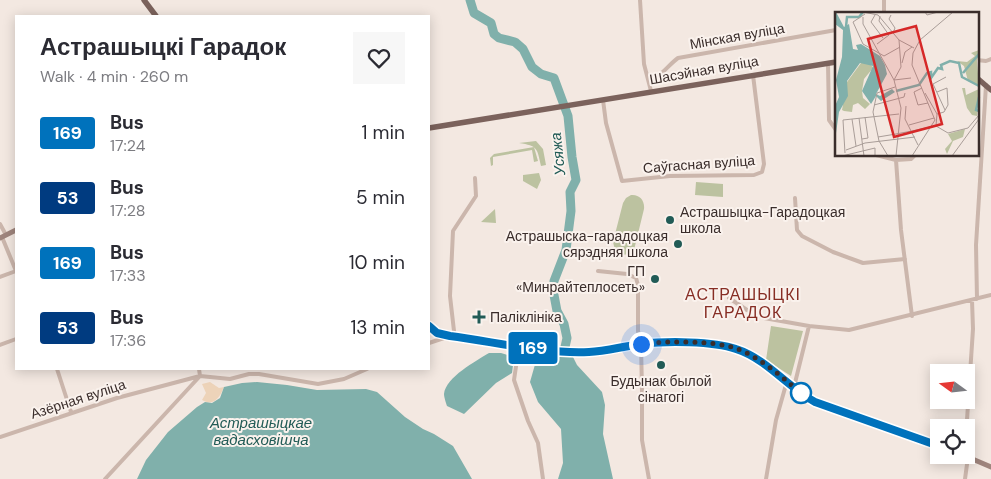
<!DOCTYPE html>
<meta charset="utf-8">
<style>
body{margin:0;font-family:"DM Sans",sans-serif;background:#f7f7f7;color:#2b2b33;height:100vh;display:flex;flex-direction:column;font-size:19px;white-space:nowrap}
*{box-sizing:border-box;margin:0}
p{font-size:16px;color:#7c7c81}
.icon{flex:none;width:28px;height:28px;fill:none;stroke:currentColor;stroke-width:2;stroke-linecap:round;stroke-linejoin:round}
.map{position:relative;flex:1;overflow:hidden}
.sheet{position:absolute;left:15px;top:15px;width:415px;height:355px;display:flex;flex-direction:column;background:#fff;border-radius:0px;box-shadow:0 2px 12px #0003}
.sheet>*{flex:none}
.badge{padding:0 10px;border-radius:4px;font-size:18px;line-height:32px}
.needle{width:32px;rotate:285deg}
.buttons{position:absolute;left:930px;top:364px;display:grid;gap:10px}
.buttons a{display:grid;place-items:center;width:45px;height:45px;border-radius:0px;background:#fff;box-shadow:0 2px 12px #0003;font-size:25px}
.you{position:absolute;width:25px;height:25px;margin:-12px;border:4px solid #fff;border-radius:50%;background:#1a73e8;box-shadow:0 0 0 8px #1a73e833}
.map>.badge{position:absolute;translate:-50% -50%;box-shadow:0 0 0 2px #fff}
.round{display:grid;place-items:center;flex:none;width:52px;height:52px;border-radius:0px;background:#f7f7f7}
.headline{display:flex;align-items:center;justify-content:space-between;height:85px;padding:0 25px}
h1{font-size:24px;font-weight:700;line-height:38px}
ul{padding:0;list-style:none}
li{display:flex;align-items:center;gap:15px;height:65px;padding:0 25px}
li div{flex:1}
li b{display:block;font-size:19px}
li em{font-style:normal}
li .badge{min-width:55px;font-weight:700;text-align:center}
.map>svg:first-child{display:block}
.green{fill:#bcc2a0}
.sand{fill:#edd3b9}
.water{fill:#80b0ab}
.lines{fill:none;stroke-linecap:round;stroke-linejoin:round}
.river{stroke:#80b0ab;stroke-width:9}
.street{stroke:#cbb6ac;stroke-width:4}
.secondary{stroke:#9f857d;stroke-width:5}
.primary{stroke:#7b625c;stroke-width:5.5}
.line-casing{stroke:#fff;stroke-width:11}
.line{stroke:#0072bc;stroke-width:8}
.walk{stroke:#3a2d2b;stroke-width:5;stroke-dasharray:0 9}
.poi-dot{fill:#215b56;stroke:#faf2ed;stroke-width:2}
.stop-dot{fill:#fff;stroke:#0072bc;stroke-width:2.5}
.labels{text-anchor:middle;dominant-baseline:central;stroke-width:4;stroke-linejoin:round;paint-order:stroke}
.street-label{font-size:14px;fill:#3a2d2b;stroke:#faf2ed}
.poi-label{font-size:14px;fill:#3a2d2b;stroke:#faf2ed;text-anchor:start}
.water-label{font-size:15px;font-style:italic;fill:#215b56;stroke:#faf2ed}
.quarter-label{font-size:16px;letter-spacing:1px;fill:#872e25;stroke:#faf2ed}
.inset-river{fill:none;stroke:#80b0ab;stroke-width:2.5}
.inset-road{fill:none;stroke:#a99d98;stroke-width:1}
.view{fill:#d62828;fill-opacity:0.15;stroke:#d62828;stroke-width:2.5}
.inset-edge{fill:none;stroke:#3a2d2b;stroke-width:2.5}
</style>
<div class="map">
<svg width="991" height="479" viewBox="0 0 991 479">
<rect width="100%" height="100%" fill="#f3e8e1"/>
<!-- green -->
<path class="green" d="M536 141 543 149 546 165 541 166C537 148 538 146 519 143Z
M534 147 538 161 534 162 532 150 493 157V165L491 166 490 158 494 154Z
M539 173 541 180 537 189 523 181V175Z
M696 182 723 184V197L695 195Z
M631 195C639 194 645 200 644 209L634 250 630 254 621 255 615 250 613 242 623 203 626 198Z
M495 209 496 223 481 222Z
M771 326 803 331 791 376 766 360Z"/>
<!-- sand -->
<path class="sand" d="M210 382 219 388 224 387C220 397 214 407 202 400L206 393 202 384Z"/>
<!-- water -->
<path class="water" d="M489 353H501L514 357 512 373 496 383 464 414 447 406C446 403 444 397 444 394 446 377 476 361 489 353Z
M560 356 573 357 577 365 602 392 605 405 603 434 613 479H558L563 463 561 429 538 402 530 382 536 361 547 357 558 358Z
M257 382 287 385 317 390 366 389 377 392 405 417 423 429 434 434 453 446 472 479H137L146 460 168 432 197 407 205 402 212 403 220 398 224 387 242 383Z"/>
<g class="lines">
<!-- river -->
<path class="river" d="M470 0 474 13 491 23 494 34 499 38 515 42 523 49 532 67 541 74 554 78 568 116 572 157 576 180 570 192 571 211 566 250 554 281V295L557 311 564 324 567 338 565 347"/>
<!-- street -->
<path class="street" d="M640 0 644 64 651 91
M884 14V0
M977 60 986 61 991 59
M828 63 829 120 836 130
M649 79C662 77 668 65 678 58L836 30
M603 100 606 123 622 181 670 176 754 175 762 172 764 164 753 75
M876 155 896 160
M795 198 797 230 802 236 833 252 863 263 905 259
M0 224 6 235
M2 237 16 271
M598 271 627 274 636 278 638 285V331L641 344 642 391V440L649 479
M0 277 16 271
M729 298 747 310 764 318 809 326 849 330 991 295
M977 299 976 245 986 85
M912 316 901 230 896 160 911 159 915 155
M429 343 450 336 454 331 450 296 453 231 476 196 475 178
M0 345 16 339
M519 346 514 380 528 421 538 443 543 479
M57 369 71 412
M794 387 809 326
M966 435 973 329 972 300
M0 437 117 398 200 376 230 379 249 374H259L318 384 344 379 367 369
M105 479 200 376 199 369
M766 479 776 420 787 381
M965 479 968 457"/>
<!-- secondary -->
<path class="secondary" d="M0 238 16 230
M429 326 437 333 450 336C495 342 540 352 585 352 604 352 623 346 642 344 666 341 713 341 736 349 767 359 787 387 815 402L939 446
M963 455 991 467"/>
<!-- primary -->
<path class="primary" d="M144 0 156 16
M977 78 991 90
M429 128 836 62"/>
</g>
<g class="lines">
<defs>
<path id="line" d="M429 326 437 333 450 336C496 342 543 354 589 352 607 351 624 346 642 344 666 341 713 341 736 349 767 359 787 387 815 402L939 446"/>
</defs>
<!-- line casing -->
<use href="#line" class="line-casing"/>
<!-- line -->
<use href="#line" class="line"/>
<!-- walk -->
<path class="walk" d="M641 344C666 341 714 340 738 349 762 359 785 379 804 396L801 393"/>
</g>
<!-- markers -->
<g class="poi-dot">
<circle cx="670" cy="220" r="5"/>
<circle cx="678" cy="244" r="5"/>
<circle cx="655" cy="279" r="5"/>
<path d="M476.5 309.5h5v5h5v5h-5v5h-5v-5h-5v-5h5z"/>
<circle cx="661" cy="365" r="5"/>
</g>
<circle class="stop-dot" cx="801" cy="393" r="10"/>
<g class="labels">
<!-- street labels -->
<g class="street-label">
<text transform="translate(737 36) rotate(-10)">Мінская вуліца</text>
<text transform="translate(704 70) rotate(-10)">Шасэйная вуліца</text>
<text transform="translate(699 164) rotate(-4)">Саўгасная вуліца</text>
<text transform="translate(78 399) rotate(-18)">Азёрная вуліца</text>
</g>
<!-- poi labels -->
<g class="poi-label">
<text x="680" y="212">Астрашыцка-Гарадоцкая<tspan x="680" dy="16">школа</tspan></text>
<text x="668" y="236" text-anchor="end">Астрашыска-гарадоцкая<tspan x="668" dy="16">сярэдняя школа</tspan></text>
<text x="645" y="271" text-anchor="end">ГП<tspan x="645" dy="16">«Минрайтеплосеть»</tspan></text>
<text x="490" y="317">Паліклініка</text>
<text x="661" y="381" text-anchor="middle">Будынак былой<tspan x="661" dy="16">сінагогі</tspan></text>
</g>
<!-- water labels -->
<g class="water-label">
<text transform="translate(558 154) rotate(-96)">Усяжа</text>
<text x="261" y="423">Астрашыцкае<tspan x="261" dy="17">вадасховішча</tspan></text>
</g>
<!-- quarter labels -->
<g class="quarter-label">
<text x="743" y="294">АСТРАШЫЦКІ<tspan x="743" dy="18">ГАРАДОК</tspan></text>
</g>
</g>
<!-- overview -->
<g transform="translate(835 12)">
<rect width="144" height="144" fill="#f3e8e1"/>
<path d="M144 38 142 49 144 74 133 69 129 54 122 49 132 50 140 44 136 41ZM26 51H35L38 56 29 67 27 79 28 86 35 92 30 97 23 91 18 93 17 100 9 99 7 98 12 70ZM127 76H130L131 83 144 77 142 104 137 103 132 96ZM130 117 128 125 118 129 112 142 110 137 117 129 113 122Z" fill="#bcc2a0"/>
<path d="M1 0 9 15 14 12 18 37 23 38 21 33 26 32 45 44 50 53 52 62 41 82 45 84 57 77 60 80 46 89 41 84 36 92 27 79 38 54 25 51 12 69 13 84 4 100 0 128V94L4 85 1 68 7 45 8 18 0 12Z" fill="#80b0ab"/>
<path class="inset-river" d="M11 15 12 5H24L28 0M128 61 144 42M61 79 84 73 92 61 96 60V66L103 56 107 57 106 53 115 49 124 51 127 65 144 74M144 85 141 98 144 99"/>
<path class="inset-road" d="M28 0 43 3 64 28 79 36M90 0 92 3 103 0M30 2 18 10 28 32 49 44 65 35M40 3 36 10 48 26M56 3 54 7 60 16 58 21M45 4 44 9 54 23M28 5V12L59 68 76 66M42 32 54 23M67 51 70 40 77 35M87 76 79 80 83 93 93 91M102 80 112 76 113 93 109 100 102 102M90 81 102 102 101 114 113 121 133 116 144 103M39 93 69 85 70 81M71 94 70 107 83 133M110 98 98 72 111 65M24 106 29 144M17 107 21 134M74 113 99 106M77 119 99 114M61 122 77 119M43 125 61 122M27 127 33 126 30 105M11 138 30 131 80 125M10 141 8 108 64 102M7 144 40 136V144M53 144 44 129 38 100 42 81 60 75M61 144 66 96 59 68 66 55 64 28M77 144 100 108 77 53 78 41 85 28 118 0M117 144 144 107"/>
<path class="view" d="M81 14 107 112 59 125 33 27Z"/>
<rect width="144" height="144" class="inset-edge"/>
</g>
</svg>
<div class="buttons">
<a><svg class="needle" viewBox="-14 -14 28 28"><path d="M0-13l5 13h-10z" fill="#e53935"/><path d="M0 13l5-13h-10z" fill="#7c7c81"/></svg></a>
<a><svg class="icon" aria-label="locate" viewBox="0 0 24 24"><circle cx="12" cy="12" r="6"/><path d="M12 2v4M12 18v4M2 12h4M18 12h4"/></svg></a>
</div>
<div class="you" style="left:641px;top:344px"></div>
<b class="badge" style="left:533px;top:348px;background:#0072bc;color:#fff">169</b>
<section class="sheet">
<div class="headline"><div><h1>Астрашыцкі Гарадок</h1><p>Walk · 4 min · 260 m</p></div><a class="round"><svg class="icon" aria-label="heart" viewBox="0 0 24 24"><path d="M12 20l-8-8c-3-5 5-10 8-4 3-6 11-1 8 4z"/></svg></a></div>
<ul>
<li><span class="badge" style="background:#0072bc;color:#fff">169</span><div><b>Bus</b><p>17:24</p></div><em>1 min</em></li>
<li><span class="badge" style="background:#003b80;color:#fff">53</span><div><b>Bus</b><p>17:28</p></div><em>5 min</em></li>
<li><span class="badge" style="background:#0072bc;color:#fff">169</span><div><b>Bus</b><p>17:33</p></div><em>10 min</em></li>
<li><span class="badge" style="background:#003b80;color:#fff">53</span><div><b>Bus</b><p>17:36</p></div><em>13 min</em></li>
</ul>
</section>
</div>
